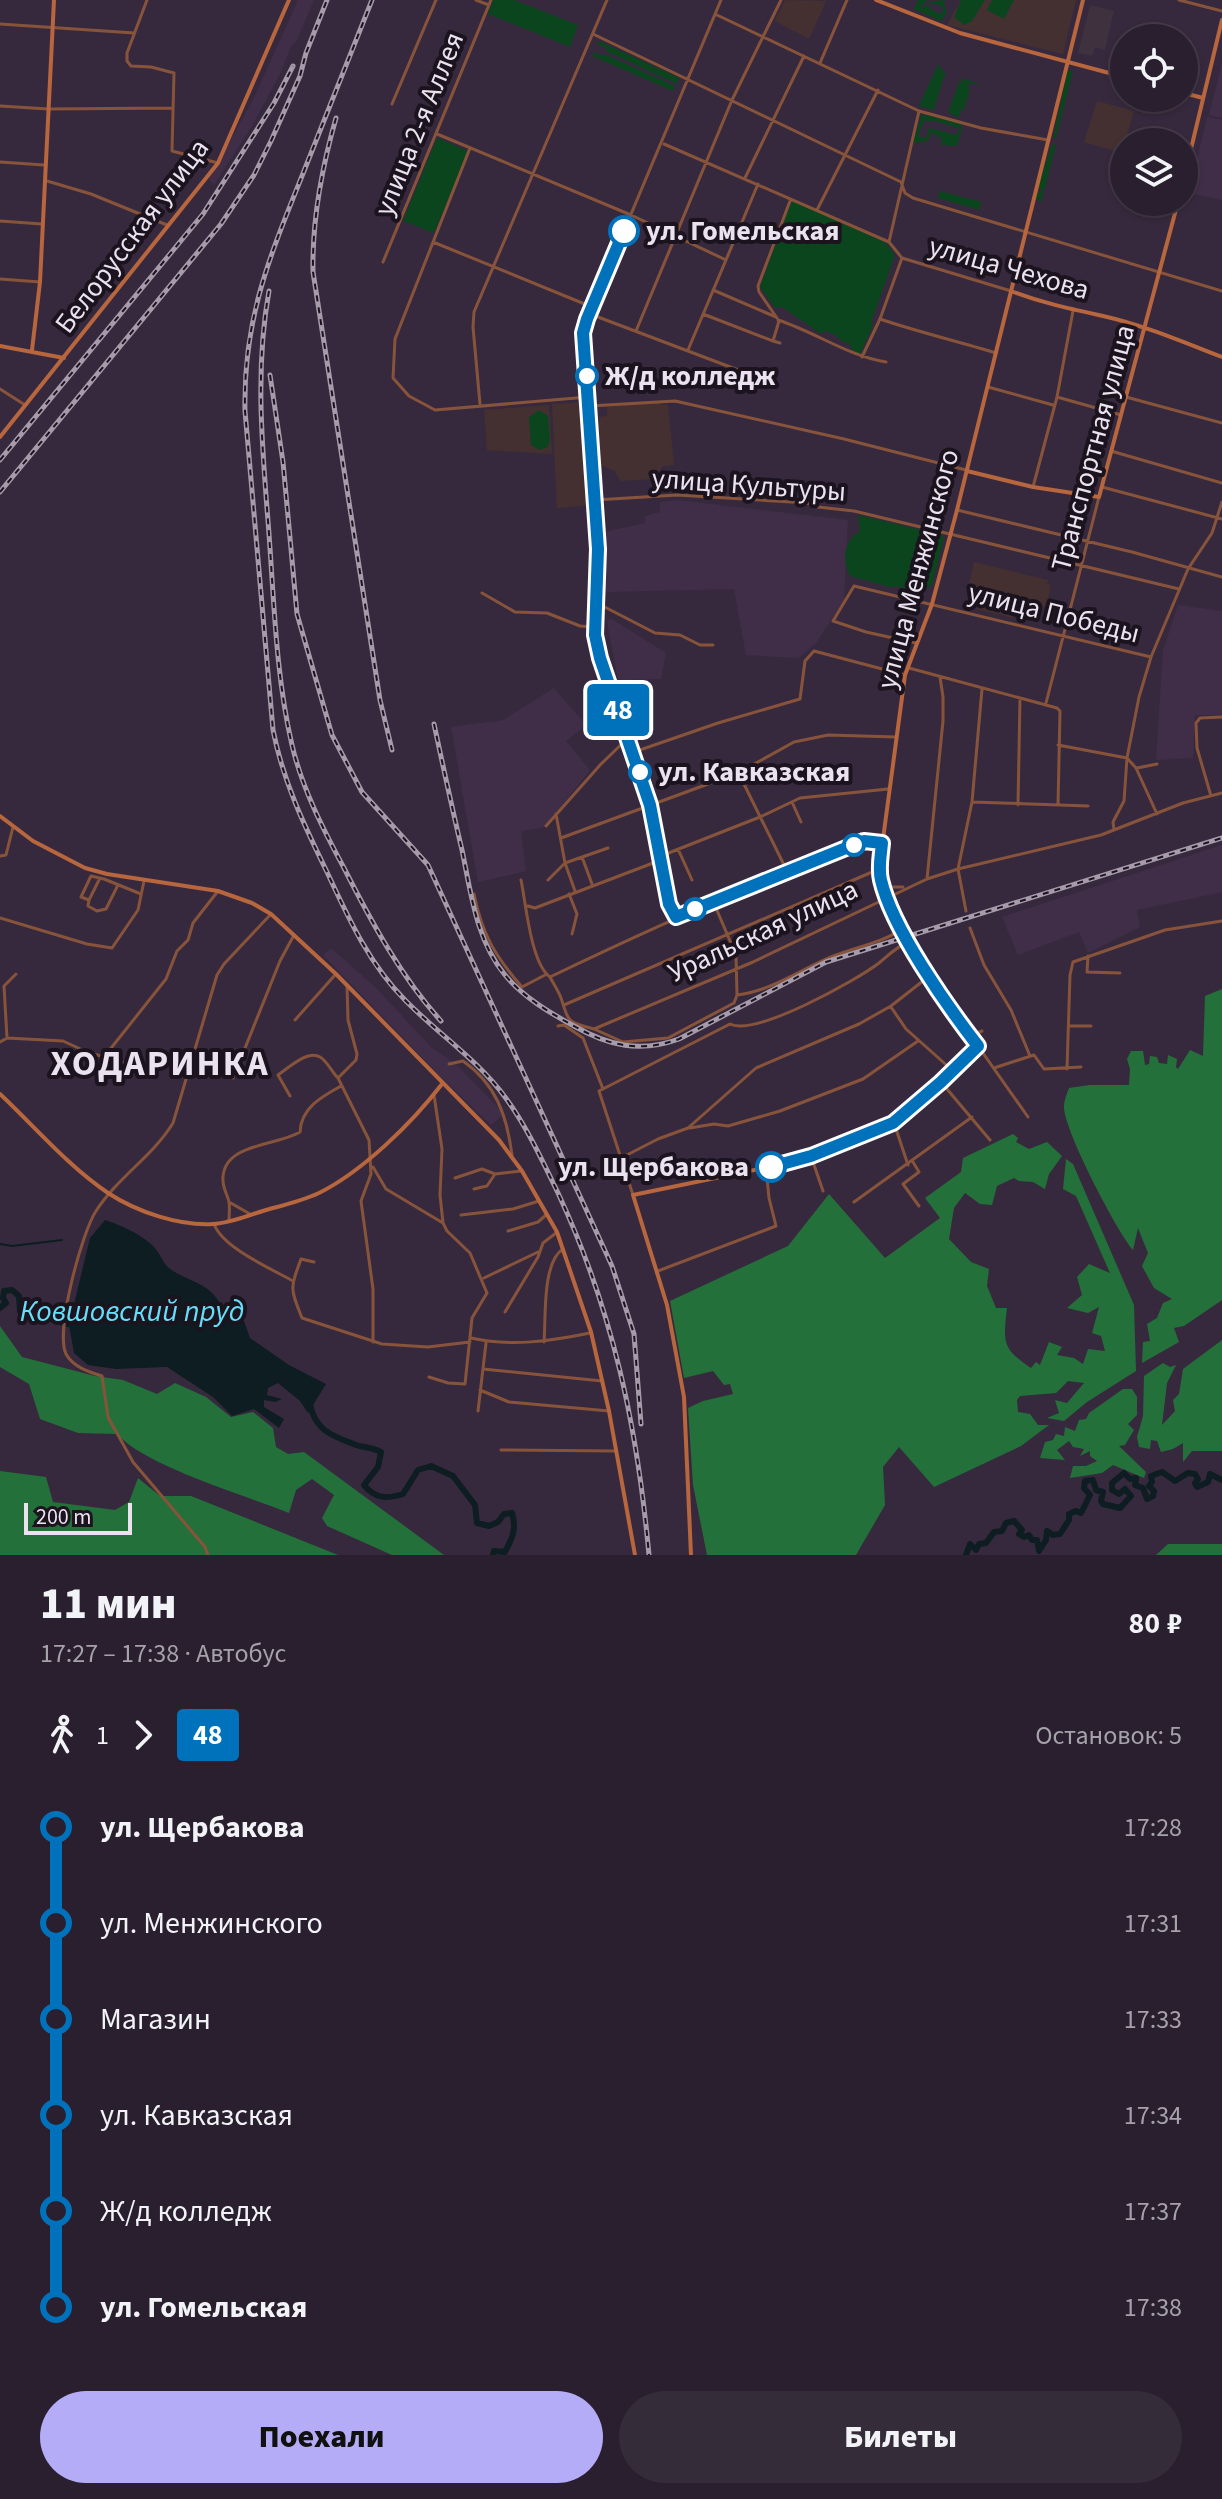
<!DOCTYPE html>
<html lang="ru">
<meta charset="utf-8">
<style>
body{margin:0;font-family:"Source Sans 3",sans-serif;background:#352c3a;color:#f1f3f6;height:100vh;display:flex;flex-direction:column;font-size:30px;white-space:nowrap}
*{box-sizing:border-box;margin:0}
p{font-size:26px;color:#a5a2aa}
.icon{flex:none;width:44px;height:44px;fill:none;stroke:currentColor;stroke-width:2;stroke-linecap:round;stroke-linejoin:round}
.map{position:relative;height:1555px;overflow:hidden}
.drawer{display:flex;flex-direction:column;background:#291f2e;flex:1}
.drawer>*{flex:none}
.badge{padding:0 16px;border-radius:6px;font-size:28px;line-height:52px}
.buttons{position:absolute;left:1110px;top:24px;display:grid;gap:16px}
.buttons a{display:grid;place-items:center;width:88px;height:88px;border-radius:50%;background:#291f2e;box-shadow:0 2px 6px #0004,0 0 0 2px #453d4a;font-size:40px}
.scale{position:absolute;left:24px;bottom:20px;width:108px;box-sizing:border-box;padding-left:8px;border:4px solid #ebe2ef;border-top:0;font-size:22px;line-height:28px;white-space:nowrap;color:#ebe2ef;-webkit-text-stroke:6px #1b141e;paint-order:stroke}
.map>.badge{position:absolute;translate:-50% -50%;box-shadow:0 0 0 4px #fff}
.legs{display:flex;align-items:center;gap:12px;height:88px;padding:0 40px;font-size:26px}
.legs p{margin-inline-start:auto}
.summary{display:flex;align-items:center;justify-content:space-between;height:136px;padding:0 40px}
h1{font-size:44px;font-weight:800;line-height:60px}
.action{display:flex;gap:16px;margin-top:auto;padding:16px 40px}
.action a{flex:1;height:92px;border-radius:48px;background:#b5acf8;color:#111;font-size:32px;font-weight:800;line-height:92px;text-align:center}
.action a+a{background:#352c3a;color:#f1f3f6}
ul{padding:0 40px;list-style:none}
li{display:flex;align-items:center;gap:28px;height:96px;font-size:30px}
li i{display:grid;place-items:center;width:12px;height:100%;margin:0 10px;background:currentColor}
li i::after{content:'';width:20px;height:20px;margin:-10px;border:6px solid;border-radius:50%;background:#291f2e}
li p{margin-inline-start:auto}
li:first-child i{background:linear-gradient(#0000 50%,currentColor 0)}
li:last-child i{background:linear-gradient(currentColor 50%,#0000 0)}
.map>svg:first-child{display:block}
.built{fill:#402e48}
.education{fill:#453031}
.medical{fill:#3f313e}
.green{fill:#0b451e;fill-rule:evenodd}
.forest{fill:#24703a}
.water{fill:#0d1d21}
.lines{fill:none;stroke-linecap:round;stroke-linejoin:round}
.stream{stroke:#0d1d21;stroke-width:2}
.river{stroke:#0d1d21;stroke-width:6}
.street{stroke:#87543b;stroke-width:3}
.secondary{stroke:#b7663e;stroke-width:4}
.rail-casing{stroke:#a69bab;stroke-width:5}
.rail{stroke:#1b141e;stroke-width:2;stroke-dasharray:6;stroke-linecap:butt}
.line-1-casing{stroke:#fff;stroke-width:18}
.line-1{stroke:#0072bc;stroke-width:12}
.stop-1-dot{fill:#fff;stroke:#0072bc;stroke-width:4}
.labels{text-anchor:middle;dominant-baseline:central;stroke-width:8;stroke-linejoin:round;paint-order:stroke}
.street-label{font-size:28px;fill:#ebe2ef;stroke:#1b141e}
.stop-label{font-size:28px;font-weight:bold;fill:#ebe2ef;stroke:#1b141e;text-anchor:start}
.water-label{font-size:30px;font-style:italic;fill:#64dff9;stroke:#1b141e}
.district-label{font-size:36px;font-weight:bold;letter-spacing:2px;fill:#ebe2ef;stroke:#1b141e}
</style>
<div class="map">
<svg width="1222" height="1555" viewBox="0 0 1222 1555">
<rect width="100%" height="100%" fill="#37293d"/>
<!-- built -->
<path class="built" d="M298 0H314L296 42 291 46 280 74 252 126 214 185 209 179 253 100Z
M1222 63V118L1209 115Z
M1207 117 1222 120V200L1189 193Z
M677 500 848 520 844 600 816 643 799 658 746 655 734 589 603 592 604 532 645 523V516L660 512V502Z
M1178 605 1222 611V715H1195L1193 758 1156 760 1163 650Z
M610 618 666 653 661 679 618 680 607 622Z
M554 688 586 725 566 741 590 770 545 827 521 831 526 871 478 882 451 727 503 720Z
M1222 845V892L1137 910 1140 927 1088 953 1079 932 1018 955 1002 917Z
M331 948 376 988 432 1048 457 1065 504 1114 491 1125 440 1076 323 955Z"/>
<!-- education -->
<path class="education" d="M785 0 826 1 809 39 775 21Z
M961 0H1076L1063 54 947 25Z
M1097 101 1134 111 1122 153 1084 142Z
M586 402 592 505 557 508 552 404Z
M660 402 661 405H668L674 465 663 466 654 479 620 481 615 471 601 465 599 417 607 416V407Z
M549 405 552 454 487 450 484 410Z
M974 562 1048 580 1047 584 1051 585 1046 607 1017 601 1013 618 976 609 979 593 968 589Z"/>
<!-- medical -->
<path class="medical" d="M1090 5 1114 11 1105 50 1095 47 1092 56 1078 53Z"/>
<!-- green -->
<path class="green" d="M493 0H514L578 25 570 47 488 14Z
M918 0H927L920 8 927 6V3L930 5 928 8 941 14 944 7 927 2 945 0 944 4 947 12 941 21 914 9Z
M961 0H985L972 21 964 25 954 17Z
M992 0H1014L1004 19 987 10Z
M599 41 679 78 677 84 606 51V48L597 44Z
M594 52 603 56 604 54 675 86 673 91 592 56Z
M938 64 946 75 943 79 934 110 919 106Z
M1068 70 1073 71 1056 138H1053Z
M962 78 983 85 969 83V93L963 113 961 107 959 118 948 112 960 80 964 85Z
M922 114 961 124 962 128 957 146 941 145 942 136 936 138 937 134 931 133 928 141 913 143ZM924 121H934L959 128 957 135 929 128 926 138 918 136Z
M437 138 468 151 434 233 403 221Z
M1052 144 1056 145 1041 202 1035 199 1037 192 1041 193 1042 190 1038 188Z
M940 191 982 202 979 210 938 198Z
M792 200 886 243 895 255 872 320V328L860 354 852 350 849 343 843 342 835 335 825 331 821 334 782 307 775 308 760 287Z
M539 410 548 416 550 440 548 447 540 450 531 445 529 417Z
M858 515 942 535 944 538 932 585 921 592 894 586 893 588 850 576C842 560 843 541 860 531Z"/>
<!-- forest -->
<path class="forest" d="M1222 989V1300L1184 1326 1174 1328 1179 1342 1142 1363 1143 1342 1150 1341 1147 1324 1157 1318 1163 1303 1172 1299 1154 1288 1142 1266 1148 1253 1138 1228 1133 1250C1117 1231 1063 1129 1064 1106 1064 1100 1067 1094 1069 1088L1090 1085H1129L1130 1069 1127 1059 1131 1051H1143L1145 1065 1149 1064 1150 1056 1157 1057 1159 1063 1167 1064 1168 1055 1177 1059 1176 1067 1178 1069 1190 1050 1203 1056 1205 996Z
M1013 1134 1018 1138 1016 1142 1029 1149 1047 1142 1062 1156 1049 1174 1045 1189 1033 1182 1019 1181 1014 1178 997 1186 992 1205 980 1204 965 1193 954 1208 949 1239 971 1262 989 1269 987 1286 996 1308H1007C1003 1342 1002 1349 1031 1368L1036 1362 1040 1365 1049 1342 1062 1347 1057 1355 1074 1358 1083 1364 1088 1349 1105 1351 1101 1336 1092 1333 1099 1307 1088 1313 1067 1308 1082 1295 1077 1277 1089 1264 1110 1273 1076 1196 1063 1189 1066 1159 1073 1164 1134 1305 1136 1371 1087 1402 1064 1421 1047 1418 1059 1413 1055 1400 1067 1403 1084 1383 1068 1381 1056 1393 1020 1396 1017 1400 1018 1412 1030 1414 1038 1425H1049L1021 1446 934 1487 899 1447 883 1467 885 1505 856 1555H707L693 1485 688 1408 703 1401 733 1394 730 1384 724 1385 713 1371 684 1378 670 1301 788 1246 829 1194 885 1258 940 1218 925 1198 961 1172 963 1158Z
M0 1326 22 1357 95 1376 123 1380 157 1394 175 1383 206 1397 231 1417 253 1412 273 1428 276 1447 288 1454 304 1452 444 1555H392L327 1526 322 1518 334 1495 312 1479 296 1490 289 1513C245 1495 147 1467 117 1434L78 1433 40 1419 29 1384 0 1367Z
M1222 1340V1451H1192L1183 1462V1443L1173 1449 1161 1452 1157 1441 1151 1440 1150 1449 1139 1447 1137 1437 1143 1416 1144 1376 1163 1363 1170 1367 1176 1365 1167 1383 1162 1425 1175 1411 1173 1400 1179 1394 1183 1369Z
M1123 1389H1132L1137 1397V1415L1128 1424 1134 1430 1125 1445 1119 1446 1146 1472 1144 1478 1113 1465 1102 1473 1070 1478 1073 1466H1086L1097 1461 1090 1456V1451L1080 1456 1084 1449 1073 1447 1069 1441 1057 1450 1065 1460 1040 1458 1045 1442 1053 1440 1056 1434 1064 1436 1065 1427 1075 1431 1079 1420 1086 1419 1089 1413Z
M0 1471 46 1477 53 1502 115 1510 129 1502 138 1478 160 1496H191L338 1555H0Z
M1168 1544H1222V1555H1156Z"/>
<!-- water -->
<path class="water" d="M105 1220C123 1226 141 1234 154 1247 160 1253 162 1262 169 1268 181 1278 202 1282 212 1293 225 1307 224 1315 244 1321L250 1338 289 1365 326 1384 308 1413 300 1401 278 1383 268 1388 267 1395 282 1399 275 1402 264 1400V1407L284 1419 279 1428 254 1409 232 1416 213 1397 167 1367 116 1369 88 1365 74 1353 69 1325 90 1238Z"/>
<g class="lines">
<!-- stream -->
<path class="stream" d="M0 1244 12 1246 62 1240"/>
<!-- river -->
<path class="river" d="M0 1308 6 1303 3 1298 4 1291 12 1290 19 1296 20 1311C43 1311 55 1325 76 1325
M310 1404C315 1431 333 1436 356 1445 365 1448 372 1447 381 1452L378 1467 364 1485C375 1499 387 1499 403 1494L418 1470 431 1466 453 1476 475 1505 477 1523 489 1526 498 1522 504 1514 512 1513C517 1529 512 1539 505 1552L494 1551 493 1555
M966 1555 970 1544 976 1550 979 1544 986 1543 994 1532 1002 1531 1006 1523 1014 1521 1022 1530 1019 1534 1024 1537 1029 1535 1032 1540H1037L1039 1551 1046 1540 1047 1531 1053 1535 1060 1534 1069 1520V1514L1076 1511 1081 1513 1090 1495 1084 1488 1085 1481 1093 1480 1096 1490 1103 1492 1101 1501 1103 1504 1120 1508 1131 1496 1125 1489 1119 1494 1112 1490V1483L1124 1473 1130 1479 1136 1478 1135 1485 1143 1488 1147 1499 1153 1496 1154 1491 1149 1486 1152 1482 1151 1476 1162 1472 1175 1481 1188 1473 1195 1474 1198 1479 1195 1483 1197 1487 1208 1482 1210 1474 1222 1480"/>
<!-- street -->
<path class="street" d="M147 0 127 53V61L131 66 151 67 174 73 172 151 218 163
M476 0 489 5
M1179 0 1222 11
M717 15 919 111 981 128 1048 140
M0 24 134 33
M593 34 901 182 905 193 913 198 1222 291
M820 63 847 0
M392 104 436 0
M0 106 48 109 172 108
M437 134 631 215 726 260
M664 144 889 242 902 258 1011 291
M470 148 395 339 393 378 409 396 435 410 588 397
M0 162 44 165
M745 178 804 56
M47 181 91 194 167 225
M817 210 878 90
M0 221 42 224
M433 242 592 307
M889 242 919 111
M383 262 491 0
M0 279 40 282
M713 290 776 317
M590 314 762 379
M703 314 773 341
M777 318 759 292 758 286 790 201
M880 319C918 332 957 341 996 353
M778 320C815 332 848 356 886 362
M779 321 773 341 780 343
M636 331 732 100 781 0
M688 350 758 184
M862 357 880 319 902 258
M988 387 1053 405
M0 389 25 405
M1057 397 1121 415
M1126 397 1222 423
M480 404 473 327 474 312 607 0
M590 406 675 401 844 439 966 470
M1111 451 1222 483
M1033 487 1057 397 1073 311
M1102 487 1222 519
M595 500 677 495 807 503 818 507 854 511 1179 589
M957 510 1132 552 1222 577
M482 593 515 612 547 613 580 626 594 627
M595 602 655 633 680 635 700 645H713
M916 643 866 632 833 621 854 586 1151 657
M909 668 1057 708 1060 711 1058 805
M1046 703 1099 497
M1058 745 1127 758 1124 801 1113 822 1114 830
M634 752 718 723 800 699 805 661 814 651 905 675
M1137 768 1157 764
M739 774 787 871
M1211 796 1197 748 1196 723 1200 718 1222 717
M792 802 801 822
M972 802 1088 806
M1018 805 1020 698
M556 814 565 863 575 891
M1157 814 1136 768 1127 758 1139 697 1151 657 1188 569 1212 533 1222 502
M546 826 601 764 628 738
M561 838 738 773 794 742 828 735 896 737
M678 849 692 880
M0 856 6 855 13 827
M582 857 592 884
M927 879 943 721V697L940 677
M521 880C526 904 531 964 550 977 554 985 560 993 562 1001 569 1023 569 1023 594 1029L753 962 927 879 958 869 1101 835 1183 803 1222 793
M548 880 565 863 608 848
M881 880 892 887H903
M118 885 106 909 97 911 88 906 89 900 81 897 91 876 104 879 141 894
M474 894C482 934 495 956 522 987L545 975
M569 894 577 914 572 934
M89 900 100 878
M713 901 736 955 737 995
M528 906 535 908 661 860 666 854 760 817 800 798 888 789
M966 911 958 869 972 802 982 689
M676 917 665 887 650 805 596 646 594 627 598 549 583 333 592 307 721 0
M0 918 87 944 112 948 138 910 144 881
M970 928 984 965 1011 1010 1030 1056
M1088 956 1087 972 1120 973
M550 977C631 938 712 901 796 868 823 857 853 839 882 843
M347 985 348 1020 357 1054 356 1060 338 1078 369 1140 371 1174 361 1201 373 1289V1342
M564 1005 879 869
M891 1007 906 1029 952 1070
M295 1020 335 975
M558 1026 564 1025 583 1038 603 1089
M1070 1026H1091
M594 1029 623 1042 668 1038 734 1003 737 995C771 991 800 970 831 957 855 947 882 943 902 929
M970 1036 982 1031
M7 1038 4 986 16 974
M0 1042 7 1038 63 1041 87 1052 132 1065
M978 1046 1028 1117
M104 1057 166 979 177 951 188 940 193 923 218 891
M449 1064 463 1061C496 1084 507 1116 512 1155
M994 1068 1034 1055 1044 1069 1081 1067
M1067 1069 1070 975 1073 962 1165 930 1222 921
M233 1078 280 961 294 935
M941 1082 990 1140
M290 1096 278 1075C287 1069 308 1049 320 1057 327 1061 332 1072 338 1078
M894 1123 908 1165
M690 1128 714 1124 728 1126 780 1111 863 1079 918 1041
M811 1156 823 1191
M621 1158 658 1139 688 1128 756 1068 859 1024 891 1006 928 977
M913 1162 919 1172 903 1184 919 1206
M373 1167 386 1189 443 1223
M455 1178 482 1169 495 1174 521 1171
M474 1189 487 1186 495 1174
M633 1195 599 1091 730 1024C755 1037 857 980 879 963 890 954 896 947 910 941
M229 1202 250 1214
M854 1202 972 1117
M461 1215 513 1209 539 1201
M229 1221C229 1216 230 1208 229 1202 227 1193 222 1188 223 1177 225 1143 277 1146 300 1132 301 1108 321 1097 341 1086
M214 1224C223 1248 270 1268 293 1281
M508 1231 538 1222 546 1215
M314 1262 301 1259C290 1289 290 1288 302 1318L382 1344 428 1347 470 1342
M658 1271 776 1226 769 1198 766 1168
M484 1278 538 1252
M505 1312 538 1257 543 1243 556 1233
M471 1338C511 1347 551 1341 590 1333
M544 1342C546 1318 542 1262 563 1249
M483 1369 602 1381
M429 1377 448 1383 465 1384 472 1318 487 1293 470 1253 447 1231 443 1223 440 1195 442 1149 434 1095
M480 1390 509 1402 609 1411
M478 1411 486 1343
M501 1450 615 1451
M208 1555 205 1547 133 1462 108 1417 102 1376C89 1372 73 1367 66 1354 55 1331 82 1232 96 1211 117 1178 153 1156 173 1123L217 975 224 964 271 914"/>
<!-- secondary -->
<path class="secondary" d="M876 0 960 33 1124 77
M1184 93 1203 98
M1184 178 1222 20
M1011 291C1042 303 1071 309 1103 316 1143 325 1183 342 1222 357
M0 346 64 358
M32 350 40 282 54 0
M0 437 218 163 289 0
M967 471 1033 487 1099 497 1178 202
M0 816 33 841 85 868 107 874 218 891 252 903 271 914 336 974 499 1140 522 1171 557 1232 591 1332 609 1411 635 1555
M0 1094C35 1127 68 1166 108 1193 137 1212 179 1226 213 1224 231 1223 249 1215 266 1210 284 1205 302 1201 319 1193 363 1171 412 1123 442 1084
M691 1555 684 1397 667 1305 633 1195 788 1163 893 1123 941 1082 978 1046C946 1005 887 919 879 869L905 675 932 604 957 510 1083 0"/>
<defs>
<path id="rail" d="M372 0C349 59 325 117 302 176 269 258 243 320 245 411L273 730C283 781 304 825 327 872 348 917 369 964 405 1000 438 1034 477 1059 505 1097 527 1127 542 1160 558 1193 613 1311 637 1425 649 1555
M336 118C322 167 312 221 313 272L380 700 392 750
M269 291C255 368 262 445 268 521 274 595 275 672 292 745 302 788 323 829 344 868 371 921 401 977 441 1021
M270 375 283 462 297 614 332 735 362 792 428 865 612 1266 634 1334 641 1424
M0 460 203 214 274 103 293 66
M0 492 221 224 254 175 271 141 300 76 306 53 327 0
M434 724C443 766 452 808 462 850 471 893 476 940 505 975 523 997 550 1013 574 1026 609 1046 640 1053 679 1039L826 962 1222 838"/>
</defs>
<!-- rail casing -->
<use href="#rail" class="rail-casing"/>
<!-- rail -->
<use href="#rail" class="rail"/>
</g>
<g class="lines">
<defs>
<path id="line-1" d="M624 231 587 319 583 333 598 549 595 635 600 658 650 805 669 904 676 917 846 848 864 841 882 843C881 855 878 868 881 880 892 928 947 1006 978 1046L941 1082 893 1123 811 1156 771 1167"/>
</defs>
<!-- line-1 casing -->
<use href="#line-1" class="line-1-casing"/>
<!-- line-1 -->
<use href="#line-1" class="line-1"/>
</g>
<!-- markers -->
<g class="stop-1-dot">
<circle cx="624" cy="231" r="14"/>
<circle cx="587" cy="376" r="10"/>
<circle cx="640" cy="772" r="10"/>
<circle cx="854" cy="845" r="10"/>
<circle cx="695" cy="909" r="10"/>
<circle cx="771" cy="1167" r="14"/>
</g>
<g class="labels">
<!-- street labels -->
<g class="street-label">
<text transform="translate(419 124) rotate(-68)">улица 2-я Аллея</text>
<text transform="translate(132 236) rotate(-53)">Белорусская улица</text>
<text transform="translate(1009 268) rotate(16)">улица Чехова</text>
<text transform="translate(1093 448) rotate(-75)">Транспортная улица</text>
<text transform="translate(749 485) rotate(4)">улица Культуры</text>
<text transform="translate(918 569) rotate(-75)">улица Менжинского</text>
<text transform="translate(1054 613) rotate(14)">улица Победы</text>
<text transform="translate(763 931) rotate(-25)">Уральская улица</text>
</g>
<!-- stop labels -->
<g class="stop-label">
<text x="646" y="231">ул. Гомельская</text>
<text x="605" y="376">Ж/д колледж</text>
<text x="658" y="772">ул. Кавказская</text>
<text x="749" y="1167" text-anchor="end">ул. Щербакова</text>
</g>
<!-- water labels -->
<g class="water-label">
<text x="132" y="1311">Ковшовский пруд</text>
</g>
<!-- district labels -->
<g class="district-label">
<text x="160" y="1063">ХОДАРИНКА</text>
</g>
</g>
</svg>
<div class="buttons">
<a><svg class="icon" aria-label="locate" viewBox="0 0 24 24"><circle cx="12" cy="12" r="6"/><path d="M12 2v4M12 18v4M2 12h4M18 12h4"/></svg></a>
<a><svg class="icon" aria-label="layers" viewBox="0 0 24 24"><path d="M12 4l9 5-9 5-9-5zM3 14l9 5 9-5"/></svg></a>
</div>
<div class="scale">200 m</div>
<b class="badge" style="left:618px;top:710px;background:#0072bc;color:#fff">48</b>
</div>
<section class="drawer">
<div class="summary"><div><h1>11 мин</h1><p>17:27 – 17:38 · Автобус</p></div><b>80 ₽</b></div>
<div class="legs"><svg class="icon" aria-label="walk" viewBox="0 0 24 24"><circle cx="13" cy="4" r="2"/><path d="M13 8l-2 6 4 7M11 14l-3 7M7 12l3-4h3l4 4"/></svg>1<svg class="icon" aria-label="forward" viewBox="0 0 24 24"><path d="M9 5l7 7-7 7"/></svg><b class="badge" style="background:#0072bc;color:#fff">48</b><p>Остановок: 5</p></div>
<ul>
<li><i style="color:#0072bc"></i><b>ул. Щербакова</b><p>17:28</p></li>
<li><i style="color:#0072bc"></i><span>ул. Менжинского</span><p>17:31</p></li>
<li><i style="color:#0072bc"></i><span>Магазин</span><p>17:33</p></li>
<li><i style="color:#0072bc"></i><span>ул. Кавказская</span><p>17:34</p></li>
<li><i style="color:#0072bc"></i><span>Ж/д колледж</span><p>17:37</p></li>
<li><i style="color:#0072bc"></i><b>ул. Гомельская</b><p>17:38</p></li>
</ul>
<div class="action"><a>Поехали</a><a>Билеты</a></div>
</section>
